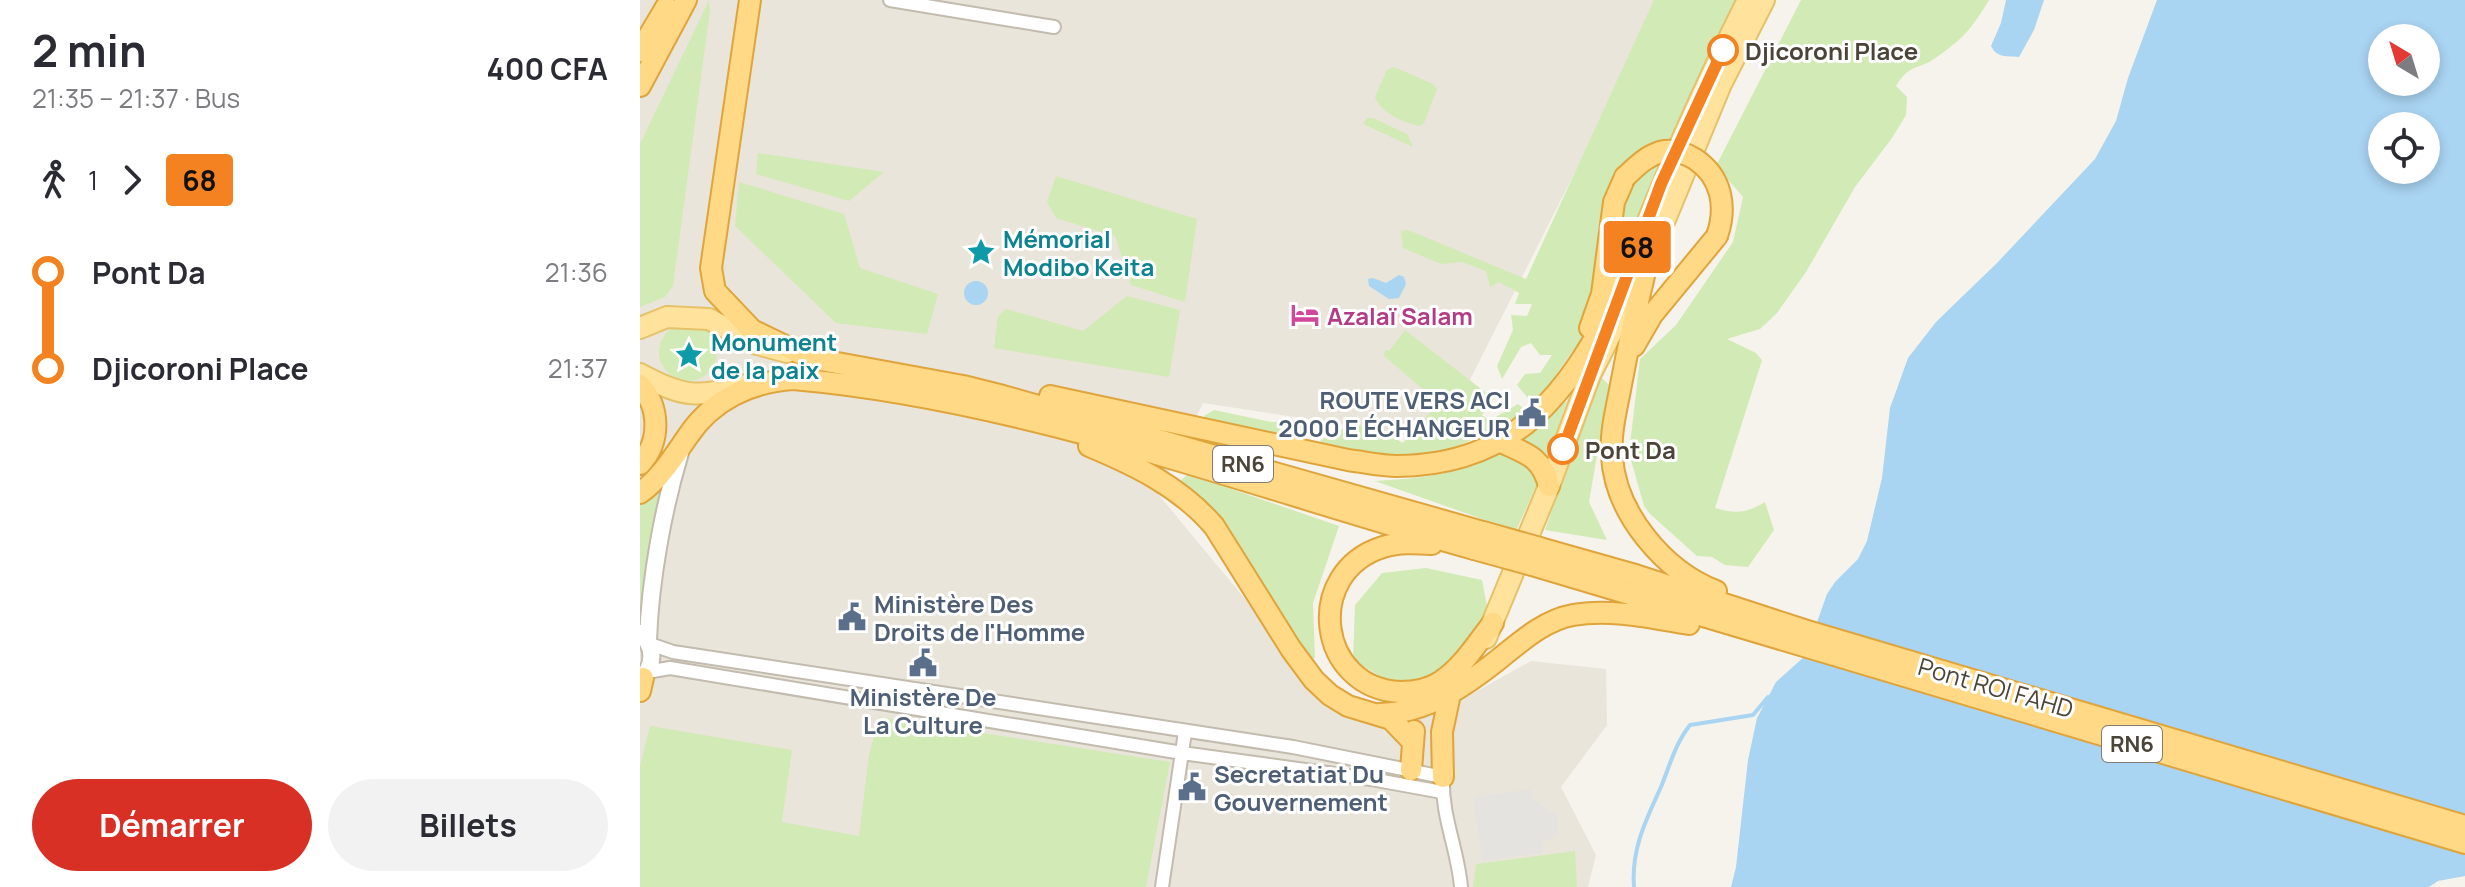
<!DOCTYPE html>
<html lang="fr">
<meta charset="utf-8">
<style>
body{margin:0;font-family:Manrope,sans-serif;background:#f2f2f3;color:#2b2b33;height:100vh;display:flex;flex-direction:column;font-size:30px;white-space:nowrap}
*{box-sizing:border-box;margin:0}
p{font-size:26px;color:#7c7c81}
.icon{flex:none;width:44px;height:44px;fill:none;stroke:currentColor;stroke-width:2;stroke-linecap:round;stroke-linejoin:round}
.map{position:relative;flex:1;overflow:hidden}
.drawer{display:flex;flex-direction:column;background:#fff;width:640px}
.drawer>*{flex:none}
.badge{padding:0 16px;border-radius:6px;font-size:28px;line-height:52px}
.needle{width:52px;rotate:322deg}
.controls{position:absolute;left:1728px;top:24px;display:grid;gap:16px}
.controls a{display:grid;place-items:center;width:72px;height:72px;border-radius:50%;background:#fff;box-shadow:0 4px 12px #0003;font-size:40px}
.map>.badge{position:absolute;translate:-50% -50%;box-shadow:0 0 0 4px #fff}
.legs{display:flex;align-items:center;gap:12px;height:88px;padding:0 32px;font-size:26px}
.legs p{margin-inline-start:auto}
.headline{display:flex;align-items:center;justify-content:space-between;height:136px;padding:0 32px}
h1{font-size:44px;font-weight:700;line-height:60px}
.action{display:flex;gap:16px;margin-top:auto;padding:16px 32px}
.action a{flex:1;height:92px;border-radius:48px;background:#d93025;color:#fff;font-size:32px;font-weight:700;line-height:92px;text-align:center}
.action a+a{background:#f2f2f3;color:#2b2b33}
ul{padding:0 32px;list-style:none}
li{display:flex;align-items:center;gap:28px;height:96px;font-size:30px}
li i{display:grid;place-items:center;width:12px;height:100%;margin:0 10px;background:currentColor}
li i::after{content:'';width:20px;height:20px;margin:-10px;border:6px solid;border-radius:50%;background:#fff}
li p{margin-inline-start:auto}
li:first-child i{background:linear-gradient(#0000 50%,currentColor 0)}
li:last-child i{background:linear-gradient(currentColor 50%,#0000 0)}
main{display:flex;flex:1;min-height:0}
.map>svg:first-child{display:block}
.residential{fill:#eae5da}
.green{fill:#d2eab5}
.parking{fill:#e5e3e0}
.water{fill:#a9d4f2;fill-rule:evenodd}
.lines{fill:none;stroke-linecap:round;stroke-linejoin:round}
.stream{stroke:#a9d4f2;stroke-width:4}
.minor-casing{stroke:#c2bbae;stroke-width:16}
.tertiary-casing{stroke:#c2bbae;stroke-width:20}
.primary-casing{stroke:#e6c16a;stroke-width:24}
.trunk-casing{stroke:#e0a43c;stroke-width:24}
.minor{stroke:#fff;stroke-width:12}
.tertiary{stroke:#fff;stroke-width:16}
.primary{stroke:#ffe39c;stroke-width:20}
.trunk{stroke:#ffd985;stroke-width:20}
.trunk-bridge-casing{stroke:#e0a43c;stroke-width:24;stroke-linecap:butt}
.trunk-bridge{stroke:#ffd985;stroke-width:20}
.line-1-casing{stroke:#fff;stroke-width:18}
.line-1{stroke:#f58220;stroke-width:12}
.stop-1-dot{fill:#fff;stroke:#f58220;stroke-width:4}
.labels{text-anchor:middle;dominant-baseline:central;stroke-width:6;stroke-linejoin:round;paint-order:stroke}
.shield{fill:#fff;stroke:#817c74;stroke-width:2}
.shield-label{font-size:22px;font-weight:bold;fill:#4b4439}
.stop-label{font-size:24px;font-weight:bold;fill:#4b4439;stroke:#fff;text-anchor:start}
.culture-label{font-size:24px;font-weight:bold;fill:#0d838f;stroke:#fff;text-anchor:start}
.hotel-label{font-size:24px;font-weight:bold;fill:#b23c85;stroke:#fff;text-anchor:start}
.service-label{font-size:24px;font-weight:bold;fill:#4e5e75;stroke:#fff;text-anchor:start}
.street-label{font-size:24px;fill:#4b4439;stroke:#fff}
</style>
<main>
<section class="drawer">
<div class="headline"><div><h1>2 min</h1><p>21:35 – 21:37 · Bus</p></div><b>400 CFA</b></div>
<div class="legs"><svg class="icon" aria-label="walk" viewBox="0 0 24 24"><circle cx="13" cy="4" r="2"/><path d="M13 8l-2 6 4 7M11 14l-3 7M7 12l3-4h3l4 4"/></svg>1<svg class="icon" aria-label="forward" viewBox="0 0 24 24"><path d="M9 5l7 7-7 7"/></svg><b class="badge" style="background:#f58220;color:#111">68</b></div>
<ul>
<li><i style="color:#f58220"></i><b>Pont Da</b><p>21:36</p></li>
<li><i style="color:#f58220"></i><b>Djicoroni Place</b><p>21:37</p></li>
</ul>
<div class="action"><a>Démarrer</a><a>Billets</a></div>
</section>
<div class="map">
<svg width="1825" height="887" viewBox="0 0 1825 887">
<rect width="100%" height="100%" fill="#f6f3ec"/>
<!-- residential -->
<path class="residential" d="M0 0H1022L800 439 563 403 518 494 687 698 803 710 891 661 966 669 967 725 921 787 956 855 948 887H0Z"/>
<!-- green -->
<path class="green" d="M69 0 70 10 33 286 25 297 0 307V144Z
M1014 0H1105L990 242 939 342 898 400 888 398 877 385 885 374 900 373 912 355H900L891 343 881 347 862 379 857 366 873 330 871 315 887 316 892 304H875L879 293 859 282 850 287 846 271 822 262 801 264 763 248 761 231 768 230 886 279Z
M1161 0H1349C1332 28 1324 38 1297 57 1278 71 1271 62 1256 86L1267 97 1266 115 1252 138 1215 187 1166 272 1137 313 1120 329 1087 339 1116 353 1122 360 1075 508C1096 514 1107 513 1125 502L1134 530 1108 567 1085 565 1072 557 1057 556 1010 514 1004 506 989 453 1000 359 1036 325 1093 242 1103 197 1076 166Z
M754 67 793 84 797 89 784 123 780 126C764 123 741 113 735 97L747 70Z
M727 118H733L767 134 773 147 723 124Z
M118 153 244 172 209 201 116 174Z
M416 176 557 219 545 302 491 285 475 236 416 218 407 202Z
M99 182 204 214 220 268 298 294 287 334 196 323 95 226Z
M487 296 540 310 529 377 354 348 358 316 366 309 443 331Z
M19 352a29 29 0 1 1 58 0a29 29 0 1 1-58 0Z
M765 330 854 399 842 415 849 421 878 404 885 410 872 423 789 458 687 453 680 441C710 421 733 420 762 443L774 433 798 402 744 356 745 350 749 351Z
M960 376 969 385 949 502 967 540 905 530Z
M927 401 905 466 876 531 735 481C763 479 794 478 821 468 859 454 895 425 927 401Z
M574 410 631 422H672L668 435 649 439 567 422 564 416Z
M548 474 699 526 673 603 675 658 665 659 536 485Z
M22 483 1 615H0V499Z
M786 568 842 580 847 606 830 645 809 670 776 680 750 682 713 660 715 605 742 573Z
M239 717 530 762 506 887H0V766L10 726 152 750 142 822 219 836 229 755Z
M935 851 937 887H833L836 864Z"/>
<!-- parking -->
<path class="parking" d="M890 789 892 798 918 816V834L902 844V853L842 861 833 797Z"/>
<!-- water -->
<path class="water" d="M1366 0H1404L1394 30 1379 57C1367 56 1357 58 1351 46L1361 23Z
M1517 0H1825V876L1798 881 1789 887H1091L1096 867 1108 760 1117 718 1136 682 1165 656 1187 594 1195 582 1218 559 1227 541 1242 478 1250 408 1268 358 1296 322 1357 263 1455 159 1476 121 1488 78ZM1742 38H1786V82H1742ZM1742 126H1786V170H1742Z
M759 275 764 277 766 284 759 298 749 299 729 286 728 279 733 278 746 283Z
M324 293a12 12 0 1 1 24 0a12 12 0 1 1-24 0Z"/>
<g class="lines">
<!-- stream -->
<path class="stream" d="M994 887C991 849 1006 820 1021 787 1030 765 1035 744 1050 725L1113 715 1128 697"/>
<defs>
<path id="minor" d="M250 0 414 27
M10 644 33 652 653 747 803 777C801 815 818 850 821 887
M7 672 30 668 542 753 731 779 802 792
M522 887 545 732"/>
<path id="tertiary" d="M8 640C10 581 23 509 40 453
M0 680C15 666 15 648 1 633"/>
<path id="primary" d="M981 289C1019 190 1060 95 1108 0
M0 328 27 317 69 319 117 344 147 352
M0 374C47 399 57 397 107 385
M846 638 909 486 950 375 1007 263 1081 84 1124 0"/>
<path id="trunk" d="M110 0 71 268 75 291 112 330 170 358 323 386 363 396 843 532
M0 51 26 7
M0 86 46 0
M1007 263C997 305 988 347 980 390 976 411 970 434 972 456 975 513 1024 571 1076 591
M950 328 962 294 974 202 985 177
M994 346 1012 315 1077 236
M0 385C20 407 21 442 0 464
M410 396 708 460C724 462 741 466 757 466 876 465 927 394 977 298
M861 442C887 454 902 457 909 486
M449 446C497 466 540 487 574 526L651 649 674 680 690 695 708 706 751 719 772 741
M0 493C20 479 34 456 48 436 72 400 110 382 153 379 384 399 611 487 834 549
M792 544C776 543 759 542 743 547 663 572 677 688 760 692 773 692 788 690 800 682 823 667 836 644 853 623
M900 548 992 574 1164 630 1825 826
M892 565 1825 843
M0 691 3 678
M739 714C788 713 827 685 864 655 885 638 906 620 933 615 970 608 1013 618 1049 624
M771 770 774 731
M803 777 802 732 810 694"/>
</defs>
<!-- minor casing -->
<use href="#minor" class="minor-casing"/>
<!-- tertiary casing -->
<use href="#tertiary" class="tertiary-casing"/>
<!-- primary casing -->
<use href="#primary" class="primary-casing"/>
<!-- trunk casing -->
<use href="#trunk" class="trunk-casing"/>
<!-- minor -->
<use href="#minor" class="minor"/>
<!-- tertiary -->
<use href="#tertiary" class="tertiary"/>
<!-- primary -->
<use href="#primary" class="primary"/>
<!-- trunk -->
<use href="#trunk" class="trunk"/>
<defs>
<path id="trunk-bridge" d="M985 177C996 167 1005 157 1020 152 1032 149 1045 153 1055 159 1082 177 1087 207 1077 236
M843 532 900 548
M834 549 892 565"/>
</defs>
<!-- trunk-bridge casing -->
<use href="#trunk-bridge" class="trunk-bridge-casing"/>
<!-- trunk-bridge -->
<use href="#trunk-bridge" class="trunk-bridge"/>
</g>
<g class="lines">
<defs>
<path id="line-1" d="M923 449 1021 184 1083 50"/>
</defs>
<!-- line-1 casing -->
<use href="#line-1" class="line-1-casing"/>
<!-- line-1 -->
<use href="#line-1" class="line-1"/>
</g>
<!-- icons -->
<defs>
<symbol id="sight-bare" viewBox="-9 -9 18 18"><path d="M0-6L1.8-2.2L6-1.7L2.9 1.2L3.7 5.4L0 3.3L-3.7 5.4L-2.9 1.2L-6-1.7L-1.8-2.2Z" fill="#0f9aa8" stroke="#fff" stroke-width="2.5" paint-order="stroke"/></symbol>
<symbol id="hotel-bare" viewBox="-9 -9 18 18"><path d="M-6-4.5h1.5V1H6V5H4.5V3h-9V5H-6ZM-4 0a1.8 1.8 0 1 1 3.6 0ZM.5 0V-2.5h3Q6-2.5 6 0Z" fill="#d1479c" stroke="#fff" stroke-width="2.5" paint-order="stroke"/></symbol>
<symbol id="civic-bare" viewBox="-9 -9 18 18"><path d="M-.6-6.5H3V-4.5H.6V-3L4-1V1h2V6H-6V1h2V-1L-.6-3ZM-1.2 2.5V6h2.4V2.5Z" fill="#5c6f8a" stroke="#fff" stroke-width="2.5" paint-order="stroke"/></symbol>
</defs>
<g fill-rule="evenodd">
<use href="#sight-bare" x="321" y="232" width="40" height="40"/>
<use href="#hotel-bare" x="645" y="295" width="40" height="40"/>
<use href="#sight-bare" x="29" y="335" width="40" height="40"/>
<use href="#civic-bare" x="872" y="393" width="40" height="40"/>
<use href="#civic-bare" x="192" y="597" width="40" height="40"/>
<use href="#civic-bare" x="263" y="643" width="40" height="40"/>
<use href="#civic-bare" x="532" y="767" width="40" height="40"/>
</g>
<!-- markers -->
<g class="stop-1-dot">
<circle cx="1083" cy="50" r="14"/>
<circle cx="923" cy="449" r="14"/>
</g>
<g class="labels">
<!-- shield labels -->
<g class="shield">
<rect x="573" y="446" width="60" height="36" rx="6"/>
<rect x="1462" y="726" width="60" height="36" rx="6"/>
</g>
<g class="shield-label">
<text x="603" y="464">RN6</text>
<text x="1492" y="744">RN6</text>
</g>
<!-- stop labels -->
<g class="stop-label">
<text x="1105" y="50">Djicoroni Place</text>
<text x="945" y="449">Pont Da</text>
</g>
<!-- culture labels -->
<g class="culture-label">
<text x="363" y="238">Mémorial<tspan x="363" dy="28">Modibo Keita</tspan></text>
<text x="71" y="341">Monument<tspan x="71" dy="28">de la paix</tspan></text>
</g>
<!-- hotel labels -->
<g class="hotel-label">
<text x="687" y="315">Azalaï Salam</text>
</g>
<!-- service labels -->
<g class="service-label">
<text x="870" y="399" text-anchor="end">ROUTE VERS ACI<tspan x="870" dy="28">2000 E ÉCHANGEUR</tspan></text>
<text x="234" y="603">Ministère Des<tspan x="234" dy="28">Droits de l'Homme</tspan></text>
<text x="283" y="696" text-anchor="middle">Ministère De<tspan x="283" dy="28">La Culture</tspan></text>
<text x="574" y="773">Secretatiat Du<tspan x="574" dy="28">Gouvernement</tspan></text>
</g>
<!-- street labels -->
<g class="street-label">
<text transform="translate(1356 687) rotate(16)">Pont ROI FAHD</text>
</g>
</g>
</svg>
<div class="controls">
<a><svg class="needle" viewBox="-14 -14 28 28"><path d="M0-13l5 13h-10z" fill="#e53935"/><path d="M0 13l5-13h-10z" fill="#7c7c81"/></svg></a>
<a><svg class="icon" aria-label="locate" viewBox="0 0 24 24"><circle cx="12" cy="12" r="6"/><path d="M12 2v4M12 18v4M2 12h4M18 12h4"/></svg></a>
</div>
<b class="badge" style="left:997px;top:247px;background:#f58220;color:#111">68</b>
</div>
</main>
